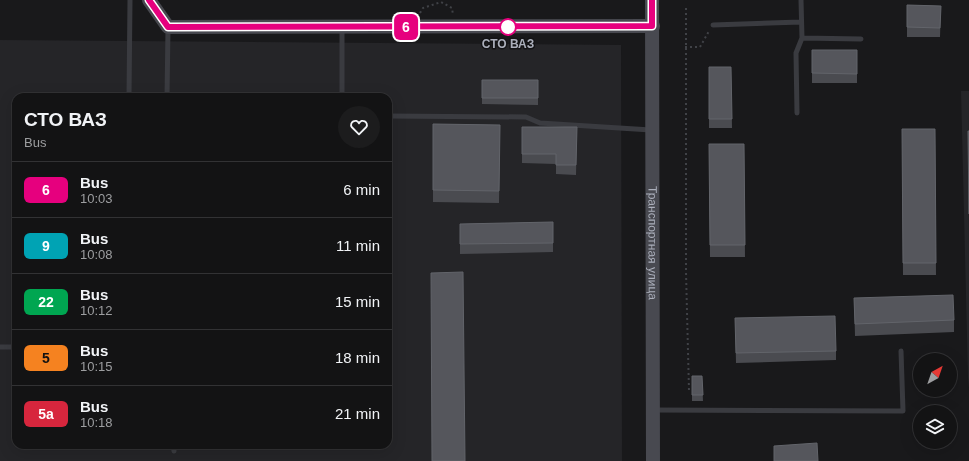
<!DOCTYPE html>
<meta charset="utf-8">
<style>
body{margin:0;font-family:Helvetica,sans-serif;background:#1c1c1d;color:#f1f3f6;height:100vh;display:flex;flex-direction:column;font-size:15px;white-space:nowrap}
*{box-sizing:border-box;margin:0}
p{font-size:13px;color:#9d9ea0}
.icon{flex:none;width:22px;height:22px;fill:none;stroke:currentColor;stroke-width:2;stroke-linecap:round;stroke-linejoin:round}
.map{position:relative;flex:1;overflow:hidden}
.sheet{position:absolute;left:12px;top:93px;width:380px;height:356px;display:flex;flex-direction:column;background:#131314;border-radius:12px;box-shadow:0 4px 16px #0002,0 0 0 1px #323234}
.sheet>*{flex:none}
.badge{padding:0 8px;border-radius:6px;font-size:14px;line-height:26px}
.needle{width:26px;rotate:40deg}
.fabs{position:absolute;left:913px;top:353px;display:grid;gap:8px}
.fabs a{display:grid;place-items:center;width:44px;height:44px;border-radius:50%;background:#131314;box-shadow:0 4px 16px #0002,0 0 0 1px #323234;font-size:20px}
.map>.badge{position:absolute;translate:-50% -50%;box-shadow:0 0 0 2px #fff}
.round{display:grid;place-items:center;flex:none;width:42px;height:42px;border-radius:21px;background:#1c1c1d}
.summary{display:flex;align-items:center;justify-content:space-between;height:68px;padding:0 12px}
h1{font-size:19px;font-weight:600;line-height:30px}
ul{padding:0;list-style:none}
li{display:flex;align-items:center;gap:12px;height:56px;padding:0 12px;border-top:1px solid #323234}
li div{flex:1}
li b{display:block;font-size:15px}
li em{font-style:normal}
li .badge{min-width:44px;font-weight:700;text-align:center}
.map>svg:first-child{display:block}
.built{fill:#252528;fill-rule:evenodd}
.lines{fill:none;stroke-linecap:round;stroke-linejoin:round}
.path{stroke:#404247;stroke-width:2;stroke-dasharray:2 3;stroke-linecap:butt}
.lane{stroke:#3a3b40;stroke-width:5}
.secondary{stroke:#484950;stroke-width:14}
.wall{fill:#4a4b50}
.building{fill:#55565c;stroke:#62646a}
.line-casing{stroke:#fff;stroke-width:9}
.line{stroke:#e6007e;stroke-width:6}
.stop-dot{fill:#fff;stroke:#e6007e;stroke-width:2}
.labels{text-anchor:middle;dominant-baseline:central;stroke-width:3;stroke-linejoin:round;paint-order:stroke}
.stop-label{font-size:12px;font-weight:bold;fill:#abafbb;stroke:#141416}
.street-label{font-size:12px;fill:#abafbb;stroke:#141416}
</style>
<div class="map">
<svg width="969" height="461" viewBox="0 0 969 461">
<rect width="100%" height="100%" fill="#19191b"/>
<!-- built -->
<path class="built" d="M0 40 621 45 622 461H0ZM16 97H388V445H16Z
M961 91H969V388L968 377Z"/>
<g class="lines">
<!-- path -->
<path class="path" d="M686 8V272L689 391
M420 13 423 8 441 2 452 8 453 15
M685 47H700L709 31"/>
<!-- lane -->
<path class="lane" d="M713 25 801 22
M342 28V97
M802 38 861 39
M129 97 130 0
M167 97 168 28
M797 113 796 53 802 38 801 0
M388 116 526 117 540 123 651 130
M16 195H14L16 273
M0 347H16
M654 410 903 411 901 351
M173 445 174 451"/>
<!-- secondary -->
<g class="secondary">
<path d="M149 0 168 27 653 26"/>
<path id="s1" d="M652 0 653 461"/>
</g>
</g>
<!-- wall -->
<path class="wall" d="M907 5 941 6 940 37H907Z
M812 50H857V83H812Z
M709 67H731L732 128H709Z
M482 80H538V105L482 104Z
M433 124 500 125 499 203 433 202Z
M522 127H577L576 175 556 174V164L522 163Z
M902 129H935L936 275H903Z
M709 144H744L745 257H710Z
M553 222V252L460 254V224Z
M854 298 954 320V332L855 336Z
M735 318 836 351V360L736 363Z
M692 376H702L703 401H692Z"/>
<!-- building -->
<path class="building" d="M907 5 941 6 940 28 907 27Z
M812 50H857V74L812 73Z
M709 67H731L732 119H709Z
M482 80H538V98H482Z
M433 124 500 125 499 191 433 190Z
M522 127H577L576 165H556V154H522Z
M902 129H935L936 263H903Z
M968 131H969V214Z
M709 144H744L745 245H710Z
M553 222V243L460 244V224Z
M463 272 465 461H432L431 273Z
M953 295 954 320 855 324 854 298Z
M835 316 836 351 736 353 735 318Z
M692 376H702L703 395H692Z
M817 443 818 461H774V446Z"/>
<g class="lines">
<defs>
<path id="line" d="M149 0 168 27 652 26V0"/>
</defs>
<!-- line casing -->
<use href="#line" class="line-casing"/>
<!-- line -->
<use href="#line" class="line"/>
</g>
<!-- markers -->
<circle class="stop-dot" cx="508" cy="27" r="8"/>
<g class="labels">
<!-- stop labels -->
<g class="stop-label">
<text x="508" y="44">СТО ВАЗ</text>
</g>
<!-- street labels -->
<g class="street-label">
<text stroke="none"><textPath href="#s1" startOffset="243">Транспортная улица</textPath></text>
</g>
</g>
</svg>
<div class="fabs">
<a><svg class="needle" viewBox="-14 -14 28 28"><path d="M0-13l5 13h-10z" fill="#e53935"/><path d="M0 13l5-13h-10z" fill="#9d9ea0"/></svg></a>
<a><svg class="icon" aria-label="layers" viewBox="0 0 24 24"><path d="M12 4l9 5-9 5-9-5zM3 14l9 5 9-5"/></svg></a>
</div>
<b class="badge" style="left:406px;top:27px;background:#e6007e;color:#fff">6</b>
<section class="sheet">
<div class="summary"><div><h1>СТО ВАЗ</h1><p>Bus</p></div><a class="round"><svg class="icon" aria-label="heart" viewBox="0 0 24 24"><path d="M12 20l-8-8c-3-5 5-10 8-4 3-6 11-1 8 4z"/></svg></a></div>
<ul>
<li><span class="badge" style="background:#e6007e;color:#fff">6</span><div><b>Bus</b><p>10:03</p></div><em>6 min</em></li>
<li><span class="badge" style="background:#00a3b4;color:#fff">9</span><div><b>Bus</b><p>10:08</p></div><em>11 min</em></li>
<li><span class="badge" style="background:#00a651;color:#fff">22</span><div><b>Bus</b><p>10:12</p></div><em>15 min</em></li>
<li><span class="badge" style="background:#f58220;color:#111">5</span><div><b>Bus</b><p>10:15</p></div><em>18 min</em></li>
<li><span class="badge" style="background:#d7263d;color:#fff">5а</span><div><b>Bus</b><p>10:18</p></div><em>21 min</em></li>
</ul>
</section>
</div>
